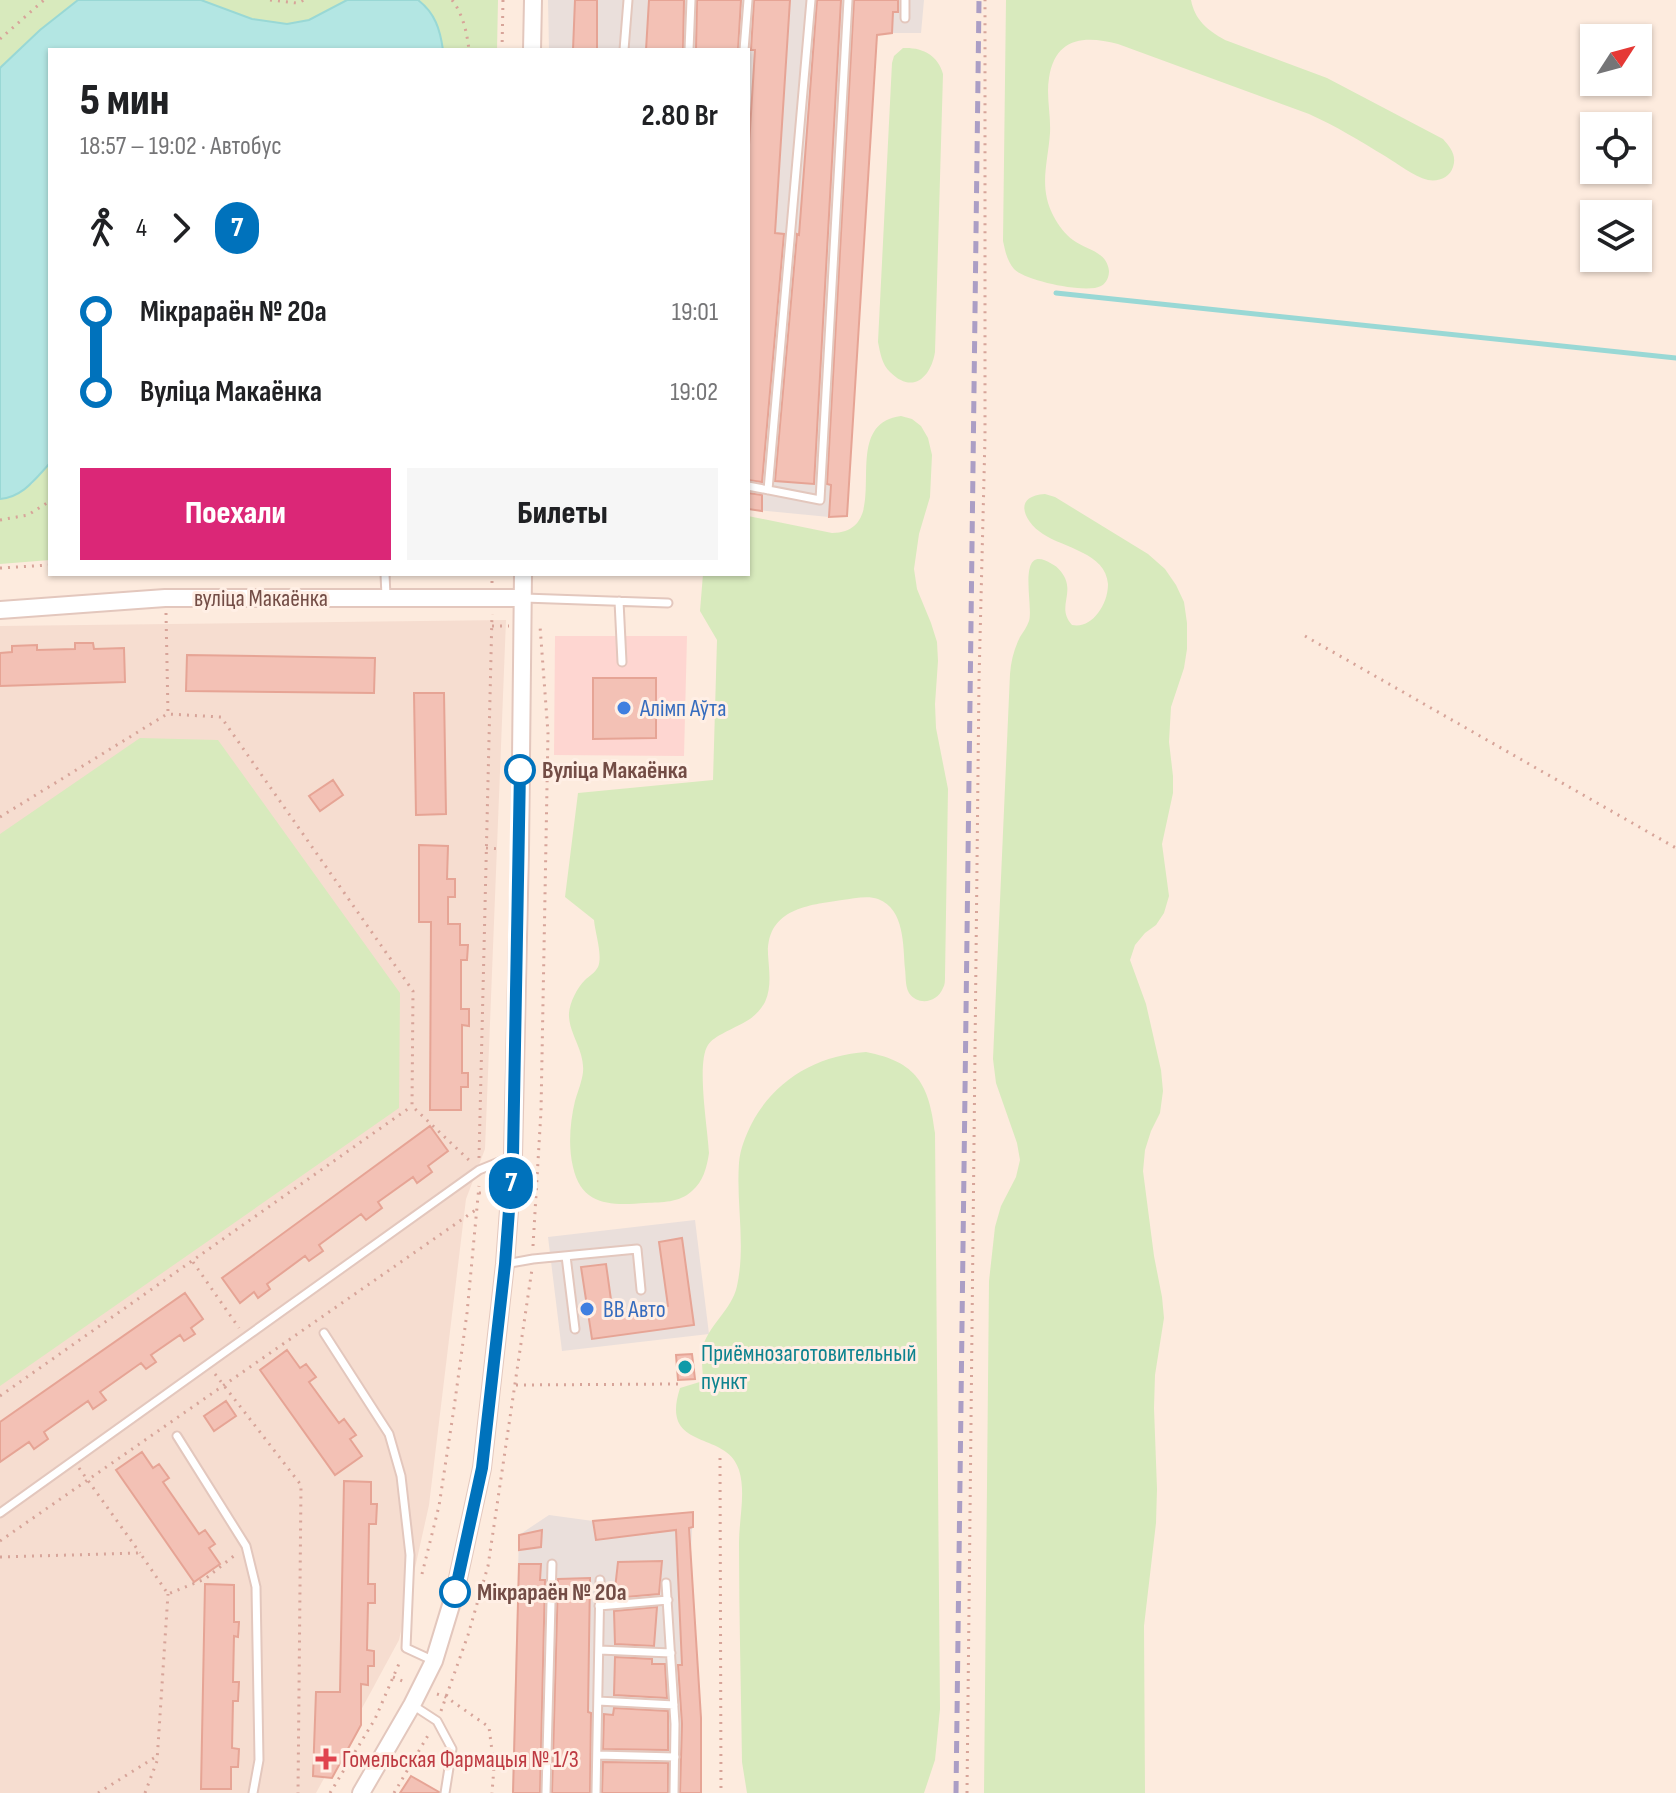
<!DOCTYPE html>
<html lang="ru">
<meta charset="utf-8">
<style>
body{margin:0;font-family:"Sofia Sans Condensed",sans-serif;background:#f6f6f6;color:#202124;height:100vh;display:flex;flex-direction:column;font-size:30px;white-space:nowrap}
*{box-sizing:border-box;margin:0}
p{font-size:26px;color:#757577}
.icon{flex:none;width:44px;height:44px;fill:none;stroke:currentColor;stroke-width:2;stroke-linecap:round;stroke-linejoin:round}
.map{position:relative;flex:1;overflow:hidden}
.drawer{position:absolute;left:48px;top:48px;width:702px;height:528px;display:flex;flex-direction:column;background:#fff;border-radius:0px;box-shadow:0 2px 6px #0004}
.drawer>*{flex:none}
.badge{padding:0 16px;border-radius:26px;font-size:28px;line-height:52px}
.needle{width:52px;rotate:54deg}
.fabs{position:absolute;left:1580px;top:24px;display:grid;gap:16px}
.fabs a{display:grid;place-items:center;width:72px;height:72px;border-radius:0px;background:#fff;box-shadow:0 2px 6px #0004;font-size:40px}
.map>.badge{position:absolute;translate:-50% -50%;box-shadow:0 0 0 4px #fff}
.legs{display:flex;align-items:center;gap:12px;height:88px;padding:0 32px;font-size:26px}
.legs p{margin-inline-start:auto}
.summary{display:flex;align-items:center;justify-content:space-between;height:136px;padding:0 32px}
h1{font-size:44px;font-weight:800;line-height:60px}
.cta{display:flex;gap:16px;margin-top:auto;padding:16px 32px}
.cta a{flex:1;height:92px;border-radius:0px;background:#db2777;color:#fff;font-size:32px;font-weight:800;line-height:92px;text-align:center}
.cta a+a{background:#f6f6f6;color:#202124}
ul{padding:0 32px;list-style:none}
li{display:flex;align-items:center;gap:28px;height:80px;font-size:30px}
li i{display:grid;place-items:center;width:12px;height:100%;margin:0 10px;background:currentColor}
li i::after{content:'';width:20px;height:20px;margin:-10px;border:6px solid;border-radius:50%;background:#fff}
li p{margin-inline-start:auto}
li:first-child i{background:linear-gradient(#0000 50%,currentColor 0)}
li:last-child i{background:linear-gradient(currentColor 50%,#0000 0)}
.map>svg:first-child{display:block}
.residential{fill:#f6ddd0}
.commercial{fill:#fed6d1}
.industrial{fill:#eadfdb}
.green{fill:#d8eabd}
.water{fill:#b3e6e3;stroke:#99d8d5;stroke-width:2}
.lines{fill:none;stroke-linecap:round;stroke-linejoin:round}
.stream{stroke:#99d8d5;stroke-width:5}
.building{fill:#f3c1b5;stroke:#e6a495;stroke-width:2}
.service-casing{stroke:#e3c7bd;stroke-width:11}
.tertiary-casing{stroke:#e3c7bd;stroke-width:20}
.path{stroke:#d7a499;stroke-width:3;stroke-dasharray:2 6;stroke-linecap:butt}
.service{stroke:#fff;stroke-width:7}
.tertiary{stroke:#fff;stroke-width:16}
.rail{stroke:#ab9ec5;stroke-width:5;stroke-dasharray:12 8;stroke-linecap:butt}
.line-1-casing{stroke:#fff;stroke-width:18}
.line-1{stroke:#0072bc;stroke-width:12}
.shop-dot{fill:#3f7fe0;stroke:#ffefe5;stroke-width:3}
.stop-1-dot{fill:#fff;stroke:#0072bc;stroke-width:4}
.culture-dot{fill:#0f9aa8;stroke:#ffefe5;stroke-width:3}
.health-dot{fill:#e0444e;stroke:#ffefe5;stroke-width:3}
.labels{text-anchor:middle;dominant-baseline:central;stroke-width:6;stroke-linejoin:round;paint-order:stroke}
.street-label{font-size:24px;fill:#734d46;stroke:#ffefe5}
.shop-label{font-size:24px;fill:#366cbe;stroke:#ffefe5;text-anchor:start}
.stop-label{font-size:24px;font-weight:bold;fill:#734d46;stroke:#ffefe5;text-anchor:start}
.culture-label{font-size:24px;fill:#0d838f;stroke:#ffefe5;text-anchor:start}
.health-label{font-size:24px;fill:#be3a42;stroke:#ffefe5;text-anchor:start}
</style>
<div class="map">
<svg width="1676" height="1793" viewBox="0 0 1676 1793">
<rect width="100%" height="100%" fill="#fdebde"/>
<!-- residential -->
<path class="residential" d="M506 620 485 1149 466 1199 429 1505 399 1640 316 1793H0V626Z"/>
<!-- commercial -->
<path class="commercial" d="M555 636H687L684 756 554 755Z"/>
<!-- industrial -->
<path class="industrial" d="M548 0H924L921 33H892L877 35 847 516 829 517 748 509V50H549Z
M695 1220 709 1334 562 1351 548 1237Z
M693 1512 691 1550 701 1718V1793H512L519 1535 549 1515 593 1521Z"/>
<!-- green -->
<path class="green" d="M0 0H78L40 30 0 68Z
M201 0H347C334 7 321 16 307 21 271 33 234 12 201 0Z
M418 0H498L497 50H443C440 30 434 13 418 0Z
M1006 0H1191C1195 20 1207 30 1225 40L1327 78 1443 139C1450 147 1457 155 1453 167 1450 177 1439 182 1428 180 1413 176 1398 164 1385 156 1360 141 1336 126 1309 114L1118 44C1085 35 1055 37 1049 78 1046 96 1051 115 1050 133 1048 163 1038 188 1054 217 1058 225 1066 235 1073 240 1086 250 1107 251 1109 271 1109 276 1107 283 1101 286 1087 294 1025 281 1014 269 1007 261 1005 250 1003 241Z
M903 48C922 47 938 55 943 74L935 352C931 377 913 395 890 372 882 365 880 352 878 342L892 63 894 56Z
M901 416 912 419 921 426 928 438 932 455 930 497 919 534 914 569 917 589 931 623 937 642 938 661 935 704 936 728 948 789 945 976C945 980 945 985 943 988 937 1003 918 1006 909 993 905 986 906 976 905 969 903 946 905 909 878 899 867 895 853 899 842 900 808 905 767 909 768 954 769 971 772 986 765 1002 755 1021 739 1024 722 1034 718 1036 711 1040 708 1045 696 1063 708 1129 709 1153 707 1167 703 1182 692 1191 679 1203 662 1202 646 1203 614 1205 582 1208 573 1167 568 1146 570 1122 575 1101 578 1091 582 1081 583 1072 585 1050 568 1033 569 1013 570 1002 577 988 585 980 589 976 595 973 598 967 603 955 595 933 594 920L565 897 578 793 713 780 717 640 700 611 703 574H748V516L832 533C899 532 833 425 901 416Z
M50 463V560L0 564V499L32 484Z
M1045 494 1055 497 1148 554 1165 569 1176 585 1184 602 1187 623V649L1184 668 1171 707 1170 724 1169 742 1173 776V793L1162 844 1169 896 1164 913 1156 925 1145 933 1135 945 1130 960 1146 1004 1161 1070 1163 1091 1160 1113 1151 1131 1145 1150 1143 1171 1154 1256 1162 1297 1164 1318 1155 1375 1154 1408 1157 1489 1156 1523 1144 1626 1145 1793H984L989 1281 995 1227 1001 1206 1016 1177 1020 1160 1017 1143 996 1083 993 1059 1010 674C1011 661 1014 649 1020 637 1023 632 1027 627 1029 621 1034 606 1015 541 1052 564 1058 567 1062 572 1065 578 1073 596 1057 608 1072 625 1083 627 1091 622 1098 613 1104 605 1108 595 1108 584 1106 553 1064 548 1043 534 1024 522 1012 496 1045 494Z
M140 738 218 740 400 993 399 1108 0 1386V834Z
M866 1052C917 1062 929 1084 935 1133L940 1709 935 1760 924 1793H747L742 1762C741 1689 739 1616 739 1543 739 1519 746 1493 739 1470 727 1429 659 1453 680 1388L703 1381C703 1371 701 1359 702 1350 707 1326 732 1310 737 1286 746 1245 736 1204 739 1163 740 1149 746 1135 752 1123 775 1079 819 1055 866 1052Z"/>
<!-- water -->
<path class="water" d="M78 0H201L252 19 287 24 309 20 347 0H418C435 13 440 29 443 50H50V463C35 479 23 497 0 499V68L40 30Z"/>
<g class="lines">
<!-- stream -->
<path class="stream" d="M1056 293 1676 358"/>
</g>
<!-- building -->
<path class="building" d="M575 0H597V50H573Z
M649 0H684L683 50H646Z
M697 0H741L738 50H696Z
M754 0H790L775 233 784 234 762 482 748 480V161L755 50H751Z
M817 0H841L814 484 775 481 797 234 799 235Z
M854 0H898V12H893L892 33 877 35 847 516 829 517 831 485 827 484Z
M748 493 762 495V511L748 509Z
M75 643H93L94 649 124 648 125 682 0 686V653L12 652V646L37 645V650L75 649Z
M187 655 375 658 374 693 186 691Z
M593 678H656V738L593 739Z
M414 693H444L446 814 416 815Z
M333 780 343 795 320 811 309 796Z
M419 845 448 846 447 879H455V897H448V924H460V945H468L467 960H461V1009H469V1026L462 1025V1073H468V1087H461V1110H430L431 922H419Z
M430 1126 448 1151 428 1166 432 1172 417 1183 413 1177 378 1202 382 1208 366 1220 361 1214 319 1245 323 1251 309 1261 305 1256 267 1284 270 1289 258 1298 254 1292 240 1303 222 1278Z
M682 1238 694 1325 592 1339 581 1267 606 1264 613 1314 668 1306 659 1242Z
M185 1293 203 1319 191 1328 195 1334 184 1341 180 1335 151 1355 156 1362 146 1369 141 1363 100 1392 106 1400 93 1409 88 1401 44 1432 48 1439 34 1449 29 1442 0 1462V1422Z
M287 1350 300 1368 306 1364 316 1377 309 1382 339 1423 344 1419 356 1435 350 1439 362 1456 335 1475 260 1370Z
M692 1354 695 1379 678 1380 676 1355Z
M226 1401 236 1416 214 1431 204 1416Z
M142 1452 153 1468 159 1464 169 1478 163 1482 199 1534 205 1530 215 1544 209 1548 220 1564 194 1582 116 1470Z
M344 1481 371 1482V1504H377L376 1524H369L368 1584H375V1603H368L367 1650 374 1651V1666H368V1685L361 1684V1725L332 1778 313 1776 316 1692H340Z
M693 1512V1527L689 1528 701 1718V1793H680L682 1724 678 1665H682L676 1530 596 1540 593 1521Z
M542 1530 541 1547 519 1550V1535Z
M662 1561 659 1594 614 1598 618 1562Z
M519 1564H541L540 1580H545L540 1793H513Z
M590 1578 588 1712 591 1713 590 1793H552L558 1579Z
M205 1584 234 1585V1622H239L238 1637 234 1636 233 1682H239L238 1701H233L232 1748 239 1749 238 1767H231V1789H201Z
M657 1607 654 1646 615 1644 614 1611Z
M615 1657 652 1659V1664H665L667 1698 614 1695Z
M614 1708 668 1711V1750L603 1749 604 1714 613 1715Z
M603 1762 668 1763V1793H602Z
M411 1776 439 1792V1793H400Z"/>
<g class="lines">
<defs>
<path id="service" d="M905 0V18
M624 50 628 0
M689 50 691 0
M744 50 748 0
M748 486 820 500 848 0
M768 490 811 0
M385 574 386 596
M524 598 668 603
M619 601 622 662
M566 1256 575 1329
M505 1264 533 1259 637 1249 641 1290
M324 1333 389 1434 401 1476 410 1555 406 1648 432 1660
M177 1436 246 1546 256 1587 259 1760 253 1793
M0 1513 479 1170 511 1157
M666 1583 675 1724 674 1793
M599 1606 668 1600
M599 1650 671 1653
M598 1701 674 1705
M414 1706 437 1721 452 1749 445 1793
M597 1755 675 1757
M546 1793 552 1564
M596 1793 600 1580"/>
<path id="tertiary" d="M532 50 533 0
M0 610 165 598H522
M361 1793 412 1705 434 1661 455 1592 482 1468 505 1264 513 1156 520 850 523 574"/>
</defs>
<!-- service casing -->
<use href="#service" class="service-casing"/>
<!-- tertiary casing -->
<use href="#tertiary" class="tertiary-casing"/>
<!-- path -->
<path class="path" d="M270 0 297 3 304 0
M452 0C463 14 467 33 469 50
M0 39 44 0
M502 50 503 0
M0 520 28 515 50 501
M0 568 50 565
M492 583V574
M166 613 168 714 221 717 413 991 412 1106 471 1162
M492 626H509
M1305 636 1676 848
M0 817 167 714
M486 848 502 849
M479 1158 492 614
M479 1193 495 1192
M533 1246 541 1111 548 733 540 626
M193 1262 239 1328
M215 1374 301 1485 298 1793
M516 1385 679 1384
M0 1396 412 1106
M720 1458 721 1793
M79 1468 140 1553
M0 1541 477 1209
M0 1557 140 1553 168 1594 205 1579 235 1555
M422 1574 439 1506 454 1408 467 1313 479 1186
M393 1677 407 1683
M437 1694 446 1697 489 1727 494 1767 492 1793
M441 1711 468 1635 488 1566 532 1269
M98 1793 157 1756
M145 1793 157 1761 168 1594
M330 1793 375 1719 401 1659
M394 1793 430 1732
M967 1793 979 680 985 437V0"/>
<!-- service -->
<use href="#service" class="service"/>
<!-- tertiary -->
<use href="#tertiary" class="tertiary"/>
<!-- rail -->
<path class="rail" d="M956 1793 979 0"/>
</g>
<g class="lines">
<defs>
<path id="line-1" d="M455 1592 482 1468 505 1264 513 1156 520 770"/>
</defs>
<!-- line-1 casing -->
<use href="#line-1" class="line-1-casing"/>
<!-- line-1 -->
<use href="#line-1" class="line-1"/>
</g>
<!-- markers -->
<g class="shop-dot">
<circle cx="624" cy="708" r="8"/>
<circle cx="587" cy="1309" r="8"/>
</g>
<g class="stop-1-dot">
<circle cx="520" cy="770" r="14"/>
<circle cx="455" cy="1592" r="14"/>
</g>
<circle class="culture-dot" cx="685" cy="1367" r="8"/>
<path class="health-dot" d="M322 1747h8v8h8v8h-8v8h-8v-8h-8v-8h8z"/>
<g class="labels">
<!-- street labels -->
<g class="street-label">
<text x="261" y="598">вуліца Макаёнка</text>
</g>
<!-- shop labels -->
<g class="shop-label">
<text x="640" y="708">Алімп Аўта</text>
<text x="603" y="1309">ВВ Авто</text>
</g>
<!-- stop labels -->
<g class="stop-label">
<text x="542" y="770">Вуліца Макаёнка</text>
<text x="477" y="1592">Мікрараён № 20а</text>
</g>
<!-- culture labels -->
<g class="culture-label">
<text x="701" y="1353">Приёмнозаготовительный<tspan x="701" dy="28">пункт</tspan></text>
</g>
<!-- health labels -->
<g class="health-label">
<text x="342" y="1759">Гомельская Фармацыя № 1/3</text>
</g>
</g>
</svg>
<div class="fabs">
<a><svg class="needle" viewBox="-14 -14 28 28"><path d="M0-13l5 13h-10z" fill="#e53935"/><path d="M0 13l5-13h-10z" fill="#757577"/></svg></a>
<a><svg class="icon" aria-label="locate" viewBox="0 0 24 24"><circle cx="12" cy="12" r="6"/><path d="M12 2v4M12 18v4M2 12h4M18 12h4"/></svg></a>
<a><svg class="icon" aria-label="layers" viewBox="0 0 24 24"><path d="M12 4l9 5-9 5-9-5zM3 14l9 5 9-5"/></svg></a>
</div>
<b class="badge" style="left:511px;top:1183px;background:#0072bc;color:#fff">7</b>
<section class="drawer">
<div class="summary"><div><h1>5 мин</h1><p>18:57 – 19:02 · Автобус</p></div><b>2.80 Br</b></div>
<div class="legs"><svg class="icon" aria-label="walk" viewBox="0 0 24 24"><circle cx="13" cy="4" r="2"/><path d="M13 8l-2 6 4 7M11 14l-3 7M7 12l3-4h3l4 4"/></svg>4<svg class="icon" aria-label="forward" viewBox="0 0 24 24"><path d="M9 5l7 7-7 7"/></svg><b class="badge" style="background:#0072bc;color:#fff">7</b></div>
<ul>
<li><i style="color:#0072bc"></i><b>Мікрараён № 20а</b><p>19:01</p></li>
<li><i style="color:#0072bc"></i><b>Вуліца Макаёнка</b><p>19:02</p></li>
</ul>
<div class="cta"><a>Поехали</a><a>Билеты</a></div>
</section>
</div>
